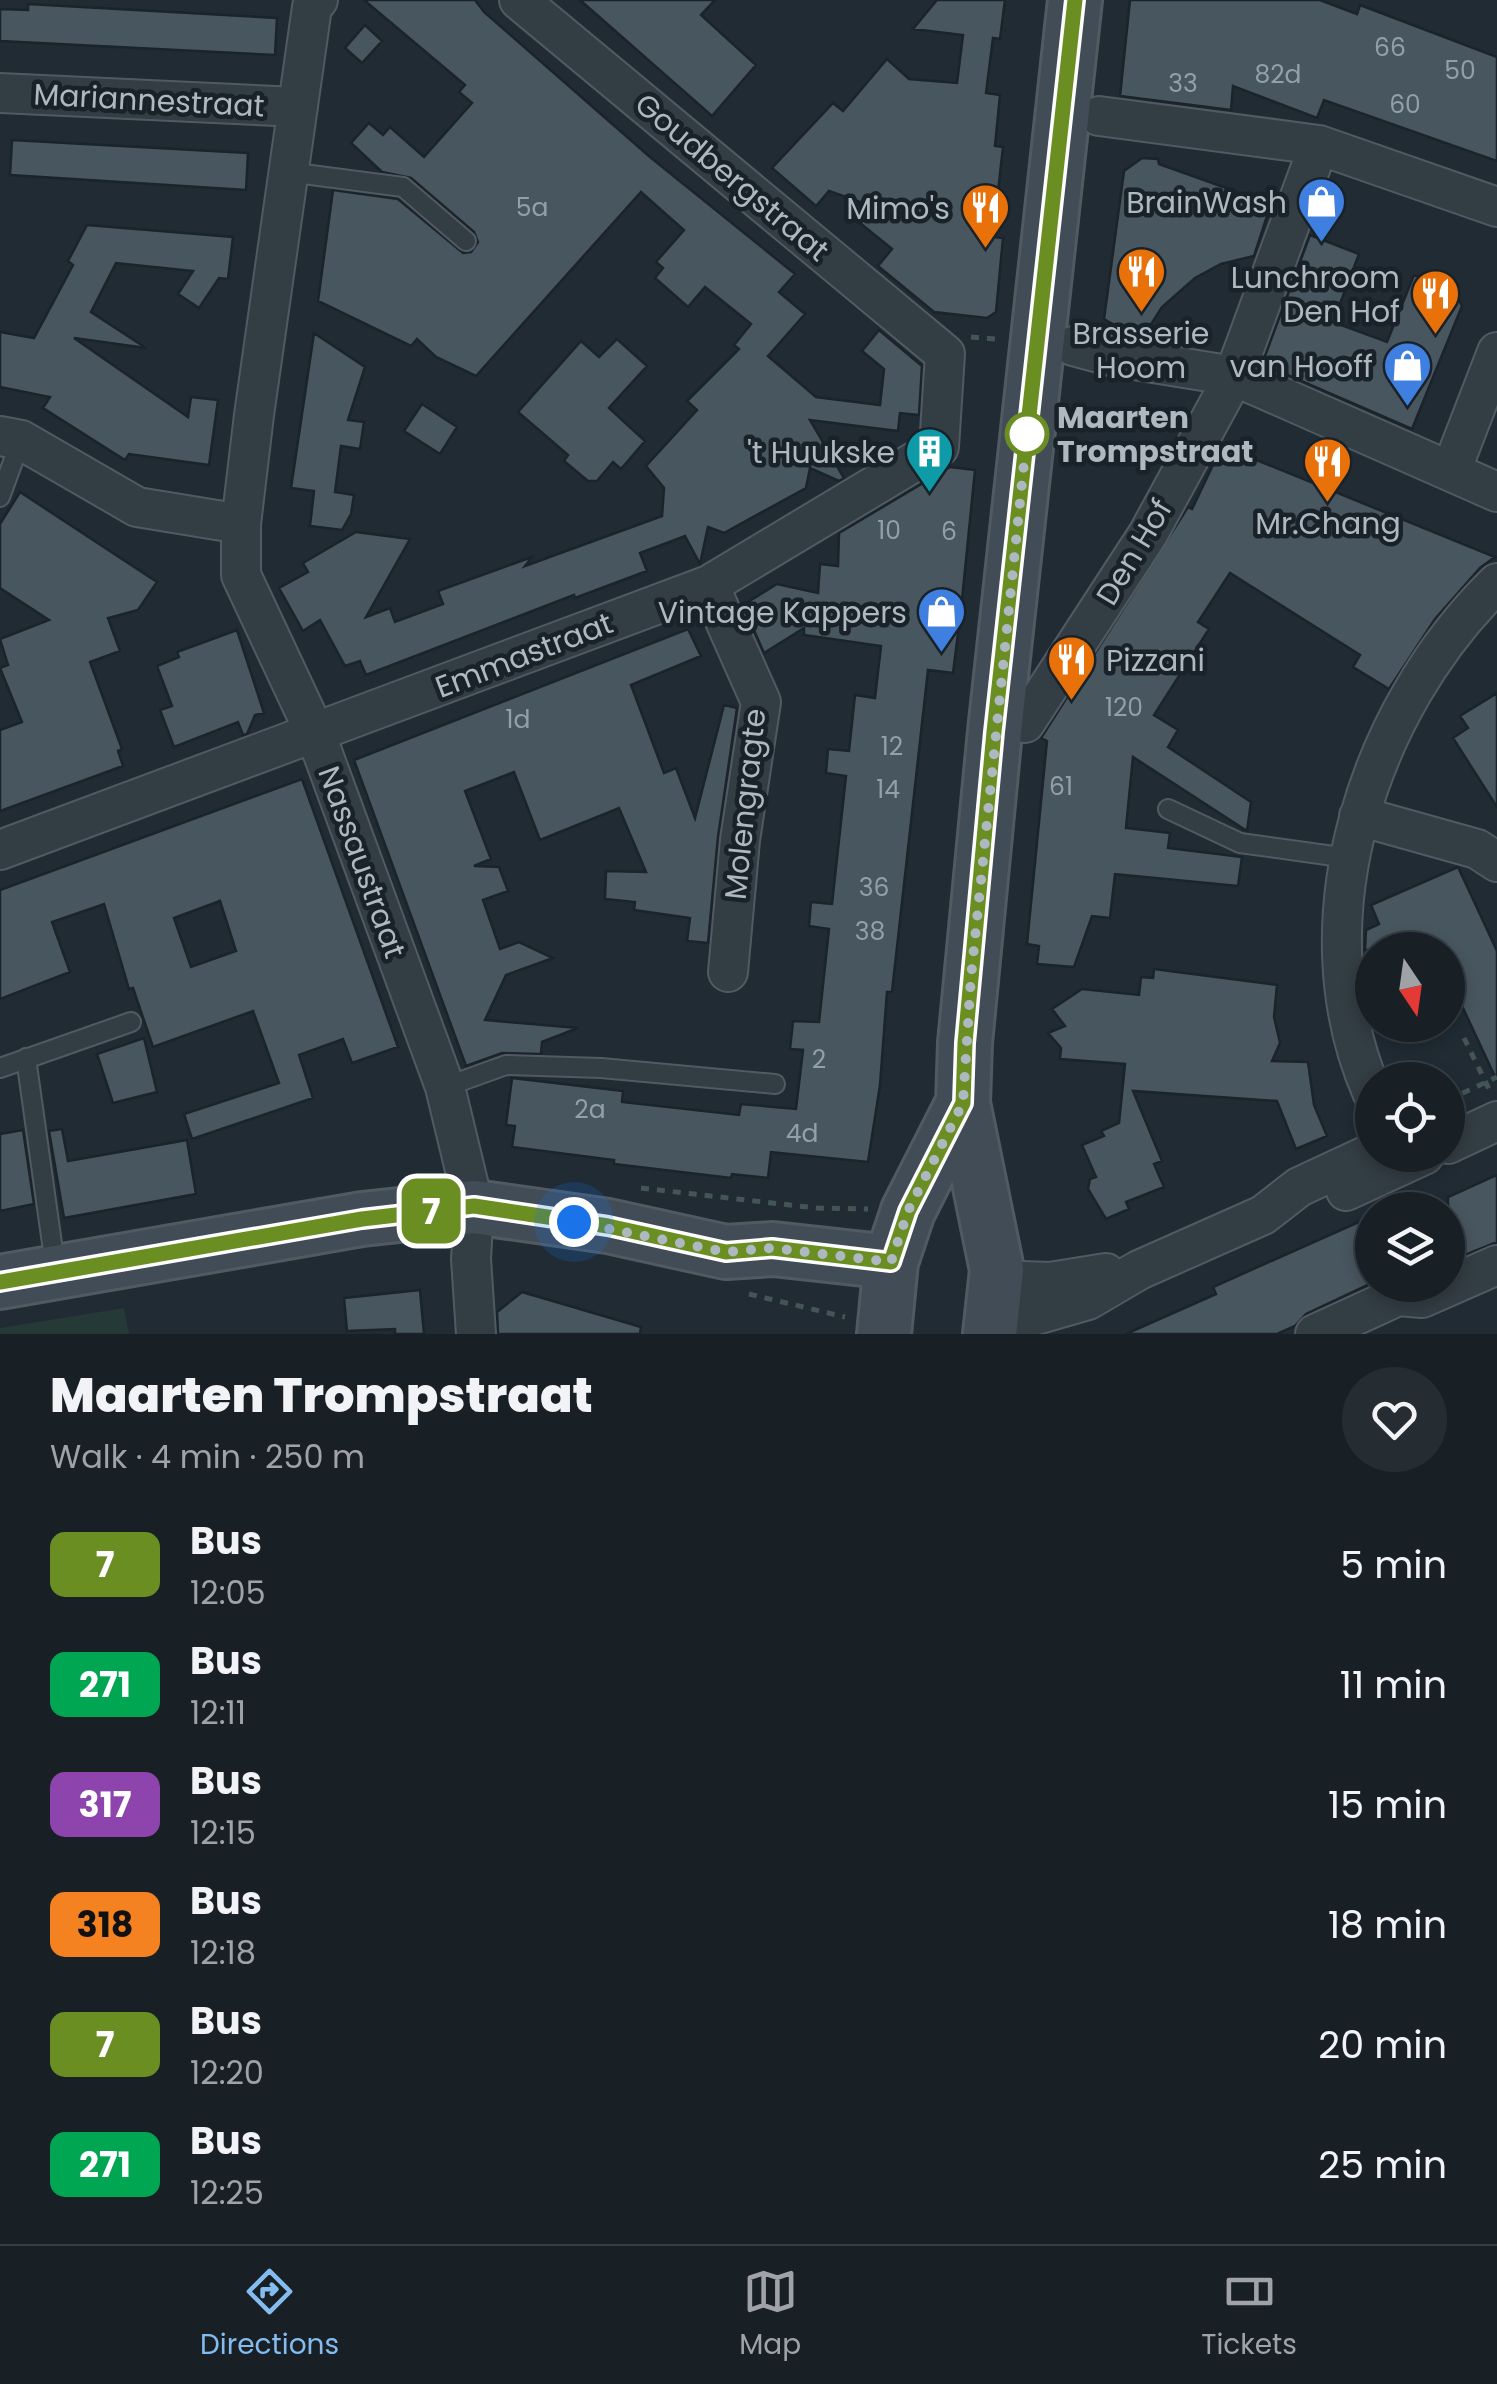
<!DOCTYPE html>
<meta charset="utf-8">
<style>
body{margin:0;font-family:Poppins,sans-serif;background:#252d32;color:#f1f3f6;height:100vh;display:flex;flex-direction:column;font-size:38px;white-space:nowrap}
*{box-sizing:border-box;margin:0}
p{font-size:32px;color:#9fa3a7}
.icon{flex:none;width:55px;height:55px;fill:none;stroke:currentColor;stroke-width:2;stroke-linecap:round;stroke-linejoin:round}
.map{position:relative;height:1334px;overflow:hidden}
.details{display:flex;flex-direction:column;background:#182026;flex:1}
.details>*{flex:none}
.badge{padding:0 20px;border-radius:15px;font-size:35px;line-height:65px}
.needle{width:65px;rotate:167deg}
.tools{position:absolute;left:1355px;top:932px;display:grid;gap:20px}
.tools a{display:grid;place-items:center;width:110px;height:110px;border-radius:50%;background:#182026;box-shadow:0 5px 15px #0003,0 0 0 2px #363e43;font-size:50px}
.you{position:absolute;width:50px;height:50px;margin:-25px;border:8px solid #fff;border-radius:50%;background:#1a73e8;box-shadow:0 0 0 15px #1a73e833}
.map>.badge{position:absolute;translate:-50% -50%;box-shadow:0 0 0 5px #fff}
.round{display:grid;place-items:center;flex:none;width:105px;height:105px;border-radius:52px;background:#252d32}
.summary{display:flex;align-items:center;justify-content:space-between;height:170px;padding:0 50px}
h1{font-size:48px;font-weight:800;line-height:75px}
ul{padding:0;list-style:none}
li{display:flex;align-items:center;gap:30px;height:120px;padding:0 50px}
li div{flex:1}
li b{display:block;font-size:38px}
li em{font-style:normal}
li .badge{min-width:110px;font-weight:700;text-align:center}
.dock{display:flex;justify-content:space-around;align-items:center;height:140px;border-top:2px solid #363e43;background:#182026;font-size:28px;color:#9fa3a7}
.dock a{display:grid;justify-items:center;gap:5px}
.dock .active{color:#84bcf0}
.map>svg:first-child{display:block}
.green{fill:#253936}
.building{fill:#48565f;stroke:#1b232b;stroke-width:2.5;fill-rule:evenodd}
.lines{fill:none;stroke-linecap:round;stroke-linejoin:round}
.lane-casing{stroke:#515a62;stroke-width:22}
.street-casing{stroke:#515a62;stroke-width:42}
.secondary-casing{stroke:#515a62;stroke-width:58}
.path{stroke:#435655;stroke-width:5;stroke-dasharray:8 8;stroke-linecap:butt}
.lane{stroke:#333d44;stroke-width:18}
.street{stroke:#333d44;stroke-width:38}
.secondary{stroke:#414c57;stroke-width:52}
.line-casing{stroke:#fff;stroke-width:22}
.line{stroke:#6b8e23;stroke-width:15}
.walk{stroke:#adb8c1;stroke-width:10;stroke-dasharray:0 18}
.stop-dot{fill:#fff;stroke:#6b8e23;stroke-width:5}
.labels{text-anchor:middle;dominant-baseline:central;stroke-width:9;stroke-linejoin:round;paint-order:stroke}
.number-label{font-size:25px;fill:#94a0a8}
.street-label{font-size:30px;fill:#adb8c1;stroke:#192129}
.poi-label{font-size:30px;fill:#adb8c1;stroke:#192129;text-anchor:end}
.stop-label{font-size:30px;font-weight:bold;fill:#adb8c1;stroke:#192129;text-anchor:start}
</style>
<div class="map">
<svg width="1497" height="1334" viewBox="0 0 1497 1334">
<rect width="100%" height="100%" fill="#202b33"/>
<!-- green -->
<path class="green" d="M124 1308 129 1334H0V1328Z"/>
<!-- building -->
<path class="building" d="M364 0H475L484 12 650 157 795 274 779 292 805 314 768 356 816 397 880 405 884 369 862 351 879 330 922 366 919 415 900 413 898 431 810 420 844 478 839 481 810 468 806 488 724 533 708 527 700 564 685 536 640 553 647 571 575 598 574 595 366 675 360 661 345 666 320 620 303 631 279 588 308 572 303 563 356 532 410 539 366 617 390 608 395 622 443 604 438 591 532 557 525 566 662 516 664 488 646 466 697 410 687 401 739 349 734 345 751 324 705 287 688 307 655 278 663 268 656 262 684 230 641 192 476 376 436 357 417 339 411 346 318 301 333 190 398 199 463 253 471 252 478 242 474 232 411 178 382 172 351 143 369 123 383 135 390 127 424 157 472 103 459 92 465 85Z
M580 0H715L701 15 756 65 712 116Z
M937 0H1005L1000 39 993 38 986 93 1000 95 995 146 1003 147 993 237 1003 238 996 312 987 318 934 312 878 266 892 249 860 223 866 204 829 191 816 206 772 168 833 103 843 111 887 59 909 79 957 83 963 35 913 29Z
M1130 0H1320L1357 14 1360 5 1497 57V161L1324 100 1317 118 1233 86 1231 110 1120 96Z
M28 4 277 18 275 55 0 41V9L28 10Z
M365 25 382 41 362 63 345 48Z
M12 140 248 153 246 190 10 175Z
M1142 158 1158 159 1159 164 1271 204 1254 256 1221 264 1195 278 1162 307 1143 337H1135L1104 319 1124 171Z
M87 225 233 237 228 279 219 278 199 308 178 294 193 271 116 263 91 312 146 348 74 338 188 417 191 397 218 400 209 465 129 454 125 460 43 408 50 397 0 387V332L34 338 73 265 68 261Z
M1310 235 1359 254 1333 322 1387 342 1414 275 1455 291 1462 306 1412 429 1262 364Z
M314 333 365 367 348 420 364 422 360 449 341 446 335 492 354 495 351 514 342 530 310 526 314 491 291 488Z
M617 339 647 366 609 408 645 441 621 469 613 462 597 481H588L564 461 568 455 518 412 581 341 599 357Z
M422 404 457 427 440 454 404 431Z
M1222 446 1495 557 1480 568 1435 619 1389 689 1353 667 1360 655 1230 573 1198 622 1209 629 1154 715 1178 730 1168 747 1251 802 1247 831 1133 757 1126 828 1170 833 1168 848 1242 857 1238 886 1115 874 1110 918 1092 916 1074 967 1037 964 1039 946 1027 944 1047 741 1041 738 1188 507 1192 509Z
M950 467 975 470 961 610 953 673 928 670 892 992H887L880 1085 868 1162 771 1152 768 1178 732 1174 731 1178 614 1164V1160L512 1147 515 1126 506 1125 512 1078 623 1091 622 1102 739 1115 741 1104 796 1109 803 1050 790 1049 793 1021 819 1022 829 929 809 926 811 902 832 904 846 776 826 773 828 749 849 751 855 695 875 698 881 646 804 635V628L764 653 743 605 777 584 818 593 820 564 838 566 839 533Z
M20 492 157 582 138 610 108 618 120 651 90 662 122 749 118 751 123 766 0 811V730L22 722 0 668 8 665 0 639 49 620 0 588V524Z
M688 629 701 656 631 685 664 773 676 768 695 818 724 705 737 708 718 837 708 943 687 941 690 918 634 910 635 902 605 899 606 871 646 872 619 808 540 840 514 772 465 791 491 859 474 866 499 867 508 891 483 900 500 949 519 942 553 958 506 975 485 1020 578 1028 542 1042 541 1054 502 1053 466 1066 354 760Z
M237 630 264 713 255 715 247 734 243 735 238 722 174 747 160 710 172 706 157 666 179 657 177 652Z
M1497 693V807L1453 738 1468 728 1460 716Z
M302 779 398 1047 352 1063 343 1039 299 1055 313 1098 192 1139 184 1114 279 1083 253 1011 153 1047 133 988 129 989 104 904 52 922 70 972 0 999V890ZM220 901 236 951 191 967 174 918Z
M1458 867 1497 951V1081L1448 976V950H1365L1366 930 1379 924 1371 905Z
M1154 969 1277 985 1274 1017 1280 1043 1272 1061 1308 1062 1314 1105 1327 1136 1296 1149 1277 1101 1133 1091 1162 1161 1154 1164 1164 1187 1126 1202 1129 1209 1106 1219 1088 1189 1090 1179 1096 1177 1082 1145 1104 1136 1101 1131 1119 1123 1125 1064 1060 1059 1061 1048 1048 1033 1065 1026 1052 1009 1082 989 1139 995 1141 977 1153 978Z
M144 1038 157 1092 113 1103 97 1054Z
M62 1129 68 1161 187 1140 196 1194 64 1218 49 1131Z
M23 1130 34 1204 0 1211V1134Z
M1497 1175V1242L1448 1262V1197Z
M1361 1221 1372 1246V1283L1306 1314 1295 1326 1277 1334H1126L1216 1294 1213 1287Z
M420 1290 424 1334H395V1329L347 1331 344 1298Z
M522 1292 641 1327 640 1334H498L497 1312Z"/>
<g class="lines">
<defs>
<path id="lane" d="M288 172 403 187 466 241
M0 497 21 440
M1168 809 1240 843 1348 858
M26 1058 55 1265
M0 1068 131 1022
M445 1087 506 1065 601 1068 775 1084"/>
<path id="street" d="M318 0 312 7 254 415 241 524V575L316 735 445 1087 474 1207 471 1259 476 1334
M0 93 298 107
M1099 116 1319 145 1497 207
M1073 346 1110 356 1234 376 1497 492
M0 436 21 440 137 507 241 524
M1451 471 1497 352
M709 585 761 702 740 840 728 972
M1025 723 1148 534 1234 376 1319 145
M1359 816 1477 849 1497 862
M0 850 709 585 939 447 945 354 519 0
M1372 1092C1298 922 1368 709 1497 583
M1448 1144 1497 1121
M1346 1191 1424 1155
M996 1280 1050 1282 1106 1273
M992 1317H1029L1088 1300 1139 1270 1263 1215 1299 1187 1372 1153
M1315 1334 1398 1296 1422 1298 1497 1265"/>
<path id="secondary" d="M0 1282 362 1219 474 1207 608 1226 726 1252 773 1249 891 1262
M884 1334 891 1262 908 1211 963 1103
M990 1334 997 1270 963 1103 965 1043 995 731 1075 0"/>
</defs>
<!-- lane casing -->
<use href="#lane" class="lane-casing"/>
<!-- street casing -->
<use href="#street" class="street-casing"/>
<!-- secondary casing -->
<use href="#secondary" class="secondary-casing"/>
<!-- path -->
<path class="path" d="M971 337 995 339
M1464 1038 1489 1089
M1448 1100 1497 1077
M641 1188 816 1208 868 1209
M749 1294 845 1317"/>
<!-- lane -->
<use href="#lane" class="lane"/>
<!-- street -->
<use href="#street" class="street"/>
<!-- secondary -->
<use href="#secondary" class="secondary"/>
</g>
<g class="lines">
<defs>
<path id="line" d="M0 1282 362 1219 474 1206 608 1226 726 1252 772 1248 891 1262 908 1211 963 1103 965 1043 994 732 1075 0"/>
</defs>
<!-- line casing -->
<use href="#line" class="line-casing"/>
<!-- line -->
<use href="#line" class="line"/>
<!-- walk -->
<path class="walk" d="M574 1222 726 1252 772 1248 891 1262 908 1211 963 1103 971 977 1027 434"/>
</g>
<!-- icons -->
<defs>
<symbol id="shop-pin" viewBox="-11 -11 22 30"><path d="M0 17L-7.5 6A9.5 9.5 0 1 1 7.5 6Z" fill="#3f7fe0" stroke="#192129"/><path d="M-5-2.5h2.3a2.7 3.5 0 0 1 5.4 0H5L5.5 6h-11ZM-1.5-2.5h3a1.5 2.3 0 0 0-3 0Z" fill="#fff"/></symbol>
<symbol id="restaurant-pin" viewBox="-11 -11 22 30"><path d="M0 17L-7.5 6A9.5 9.5 0 1 1 7.5 6Z" fill="#e8710a" stroke="#192129"/><path d="M-5-6h1v4h1v-4h1v4h1v-4h1v5L-1.5 .5V6h-2V.5L-5-1ZM5-6V6H3V1.5H1.5Q1.5-4 5-6Z" fill="#fff"/></symbol>
<symbol id="building-pin" viewBox="-11 -11 22 30"><path d="M0 17L-7.5 6A9.5 9.5 0 1 1 7.5 6Z" fill="#0f9aa8" stroke="#192129"/><path d="M-4-6H4V6H1V3H-1V6H-4ZM-2.5-4.3h1.7v1.8h-1.7ZM.8-4.3h1.7v1.8H.8ZM-2.5-1h1.7V.8h-1.7ZM.8-1h1.7V.8H.8Z" fill="#fff"/></symbol>
</defs>
<g fill-rule="evenodd">
<use href="#shop-pin" x="1294" y="174" width="55" height="75"/>
<use href="#restaurant-pin" x="958" y="180" width="55" height="75"/>
<use href="#restaurant-pin" x="1114" y="244" width="55" height="75"/>
<use href="#restaurant-pin" x="1408" y="266" width="55" height="75"/>
<use href="#shop-pin" x="1380" y="338" width="55" height="75"/>
<use href="#building-pin" x="902" y="424" width="55" height="75"/>
<use href="#restaurant-pin" x="1300" y="434" width="55" height="75"/>
<use href="#shop-pin" x="914" y="584" width="55" height="75"/>
<use href="#restaurant-pin" x="1044" y="632" width="55" height="75"/>
</g>
<!-- markers -->
<circle class="stop-dot" cx="1027" cy="434" r="20"/>
<g class="labels">
<!-- number labels -->
<g class="number-label">
<text x="1390" y="47">66</text>
<text x="1460" y="70">50</text>
<text x="1278" y="74">82d</text>
<text x="1183" y="83">33</text>
<text x="1405" y="104">60</text>
<text x="532" y="207">5a</text>
<text x="889" y="530">10</text>
<text x="949" y="531">6</text>
<text x="1124" y="707">120</text>
<text x="518" y="719">1d</text>
<text x="892" y="746">12</text>
<text x="1061" y="786">61</text>
<text x="888" y="789">14</text>
<text x="874" y="887">36</text>
<text x="870" y="931">38</text>
<text x="819" y="1059">2</text>
<text x="590" y="1109">2a</text>
<text x="802" y="1133">4d</text>
</g>
<!-- street labels -->
<g class="street-label">
<text transform="translate(149 100) rotate(3)">Mariannestraat</text>
<text transform="translate(732 177) rotate(40)">Goudbergstraat</text>
<text transform="translate(1134 552) rotate(-59)">Den Hof</text>
<text transform="translate(524 655) rotate(-21)">Emmastraat</text>
<text transform="translate(745 804) rotate(-84)">Molengragte</text>
<text transform="translate(362 862) rotate(70)">Nassaustraat</text>
</g>
<!-- poi labels -->
<g class="poi-label">
<text x="1287" y="202">BrainWash</text>
<text x="950" y="208">Mimo's</text>
<text x="1400" y="277">Lunchroom<tspan x="1400" dy="34">Den Hof</tspan></text>
<text x="1141" y="333" text-anchor="middle">Brasserie<tspan x="1141" dy="34">Hoom</tspan></text>
<text x="1373" y="366">van Hooff</text>
<text x="895" y="452">'t Huukske</text>
<text x="1328" y="523" text-anchor="middle">Mr.Chang</text>
<text x="907" y="612">Vintage Kappers</text>
<text x="1106" y="660" text-anchor="start">Pizzani</text>
</g>
<!-- stop labels -->
<g class="stop-label">
<text x="1057" y="417">Maarten<tspan x="1057" dy="34">Trompstraat</tspan></text>
</g>
</g>
</svg>
<div class="tools">
<a><svg class="needle" viewBox="-14 -14 28 28"><path d="M0-13l5 13h-10z" fill="#e53935"/><path d="M0 13l5-13h-10z" fill="#9fa3a7"/></svg></a>
<a><svg class="icon" aria-label="locate" viewBox="0 0 24 24"><circle cx="12" cy="12" r="6"/><path d="M12 2v4M12 18v4M2 12h4M18 12h4"/></svg></a>
<a><svg class="icon" aria-label="layers" viewBox="0 0 24 24"><path d="M12 4l9 5-9 5-9-5zM3 14l9 5 9-5"/></svg></a>
</div>
<div class="you" style="left:574px;top:1222px"></div>
<b class="badge" style="left:431px;top:1211px;background:#6b8e23;color:#fff">7</b>
</div>
<section class="details">
<div class="summary"><div><h1>Maarten Trompstraat</h1><p>Walk · 4 min · 250 m</p></div><a class="round"><svg class="icon" aria-label="heart" viewBox="0 0 24 24"><path d="M12 20l-8-8c-3-5 5-10 8-4 3-6 11-1 8 4z"/></svg></a></div>
<ul>
<li><span class="badge" style="background:#6b8e23;color:#fff">7</span><div><b>Bus</b><p>12:05</p></div><em>5 min</em></li>
<li><span class="badge" style="background:#00a651;color:#fff">271</span><div><b>Bus</b><p>12:11</p></div><em>11 min</em></li>
<li><span class="badge" style="background:#8e44ad;color:#fff">317</span><div><b>Bus</b><p>12:15</p></div><em>15 min</em></li>
<li><span class="badge" style="background:#f58220;color:#111">318</span><div><b>Bus</b><p>12:18</p></div><em>18 min</em></li>
<li><span class="badge" style="background:#6b8e23;color:#fff">7</span><div><b>Bus</b><p>12:20</p></div><em>20 min</em></li>
<li><span class="badge" style="background:#00a651;color:#fff">271</span><div><b>Bus</b><p>12:25</p></div><em>25 min</em></li>
</ul>
</section>
<nav class="dock">
<a class="active"><svg class="icon" aria-label="directions" viewBox="0 0 24 24"><path d="M12 3l9 9-9 9-9-9zM9 14v-3h6M13 9l2 2-2 2"/></svg>Directions</a>
<a><svg class="icon" aria-label="map" viewBox="0 0 24 24"><path d="M3 6l6-2 6 2 6-2v14l-6 2-6-2-6 2zM9 4v14M15 6v14"/></svg>Map</a>
<a><svg class="icon" aria-label="tickets" viewBox="0 0 24 24"><path d="M3 7h18v10H3zM15 7v10"/></svg>Tickets</a>
</nav>
